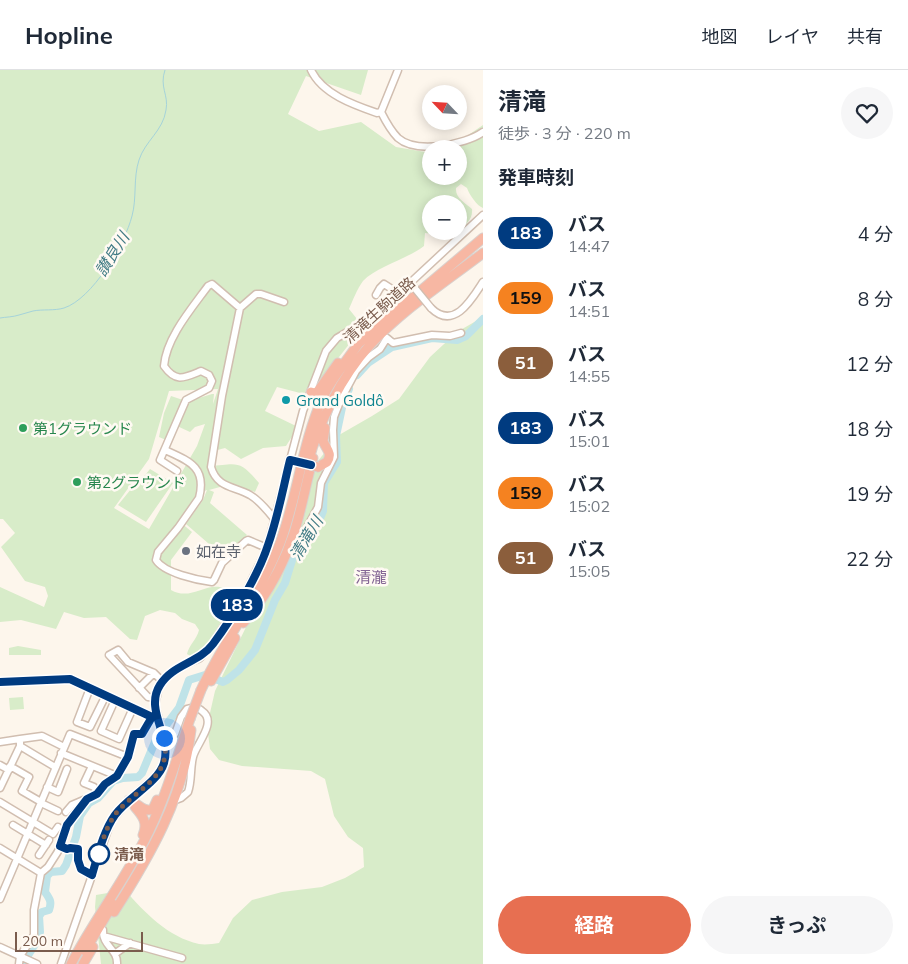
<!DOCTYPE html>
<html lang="ja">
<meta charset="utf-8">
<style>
body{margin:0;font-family:Mulish,"Noto Sans JP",sans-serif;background:#f6f6f7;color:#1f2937;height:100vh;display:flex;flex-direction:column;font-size:19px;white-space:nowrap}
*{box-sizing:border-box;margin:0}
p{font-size:16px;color:#747a83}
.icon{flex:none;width:28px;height:28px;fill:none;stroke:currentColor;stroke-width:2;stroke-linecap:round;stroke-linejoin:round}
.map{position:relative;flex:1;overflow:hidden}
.side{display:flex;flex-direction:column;background:#fff;width:425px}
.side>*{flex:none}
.badge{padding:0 10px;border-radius:16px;font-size:18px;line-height:32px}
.needle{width:32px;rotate:295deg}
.controls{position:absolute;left:422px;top:15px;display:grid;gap:10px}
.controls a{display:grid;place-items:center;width:45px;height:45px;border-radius:50%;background:#fff;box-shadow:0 2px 12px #0003;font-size:25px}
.scale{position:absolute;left:15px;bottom:12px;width:128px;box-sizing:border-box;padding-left:5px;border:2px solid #7a5c4d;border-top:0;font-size:14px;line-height:18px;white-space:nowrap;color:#7a5c4d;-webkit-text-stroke:4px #fffaf3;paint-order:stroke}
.you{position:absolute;width:25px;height:25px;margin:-12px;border:4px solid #fff;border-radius:50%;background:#1a73e8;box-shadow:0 0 0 8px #1a73e833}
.map>.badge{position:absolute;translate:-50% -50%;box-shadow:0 0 0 2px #fff}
h2{padding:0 15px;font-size:19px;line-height:45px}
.round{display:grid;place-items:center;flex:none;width:52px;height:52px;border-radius:26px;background:#f6f6f7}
.head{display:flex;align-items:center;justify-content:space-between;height:85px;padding:0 15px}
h1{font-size:24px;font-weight:700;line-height:38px}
.primary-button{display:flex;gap:10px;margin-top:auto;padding:10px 15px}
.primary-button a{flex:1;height:58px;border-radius:30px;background:#e76f51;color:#fff;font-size:20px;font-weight:700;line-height:58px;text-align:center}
.primary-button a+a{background:#f6f6f7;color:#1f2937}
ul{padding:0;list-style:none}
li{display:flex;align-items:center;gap:15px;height:65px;padding:0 15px}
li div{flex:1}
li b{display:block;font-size:19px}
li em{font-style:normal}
li .badge{min-width:55px;font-weight:700;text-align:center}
header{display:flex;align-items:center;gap:30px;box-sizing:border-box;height:70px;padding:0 25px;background:#fff;border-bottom:1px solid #e0e1e3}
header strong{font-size:24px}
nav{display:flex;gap:28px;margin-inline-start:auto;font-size:18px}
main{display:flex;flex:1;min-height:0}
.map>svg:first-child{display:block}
.green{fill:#d8ecc9;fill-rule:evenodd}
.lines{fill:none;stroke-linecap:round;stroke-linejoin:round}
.stream{stroke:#a5d3da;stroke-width:1}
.river{stroke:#bfe3e8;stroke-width:8}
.minor-casing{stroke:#d1beb0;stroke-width:9}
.highway-casing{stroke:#dad1cd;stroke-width:11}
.minor{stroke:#fff;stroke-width:6}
.highway{stroke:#f7b7a3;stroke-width:9}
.minor-bridge-casing{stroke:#d1beb0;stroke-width:9;stroke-linecap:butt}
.highway-bridge-casing{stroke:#dad1cd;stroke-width:11;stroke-linecap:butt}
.minor-bridge{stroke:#fff;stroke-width:6}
.highway-bridge{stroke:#f7b7a3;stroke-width:9}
.line-casing{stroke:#fff;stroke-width:11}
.line{stroke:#003b80;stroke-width:8}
.walk{stroke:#7a5c4d;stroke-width:5;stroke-dasharray:0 9}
.culture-dot{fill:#0f9aa8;stroke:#fffaf3;stroke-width:2}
.leisure-dot{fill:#2e9e5b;stroke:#fffaf3;stroke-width:2}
.worship-dot{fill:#6b7280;stroke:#fffaf3;stroke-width:2}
.stop-dot{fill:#fff;stroke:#003b80;stroke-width:2.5}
.labels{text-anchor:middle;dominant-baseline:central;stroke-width:5;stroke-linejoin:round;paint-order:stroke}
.street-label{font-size:15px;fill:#7a5c4d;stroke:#fffaf3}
.culture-label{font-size:15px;fill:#0d838f;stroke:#fffaf3;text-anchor:start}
.leisure-label{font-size:15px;fill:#27864d;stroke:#fffaf3;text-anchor:start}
.worship-label{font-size:15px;fill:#5b616d;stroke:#fffaf3;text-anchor:start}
.stop-label{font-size:15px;font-weight:bold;fill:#7a5c4d;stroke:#fffaf3;text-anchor:start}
.water-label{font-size:16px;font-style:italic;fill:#437c86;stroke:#fffaf3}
.neighbourhood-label{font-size:16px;fill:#846695;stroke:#fffaf3}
</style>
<header>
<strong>Hopline</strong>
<nav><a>地図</a><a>レイヤ</a><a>共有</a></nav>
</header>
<main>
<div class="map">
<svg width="483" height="894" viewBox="0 0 483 894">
<rect width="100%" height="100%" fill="#fdf6ec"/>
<!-- green -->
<path class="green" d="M0 0H368L361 25 306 6 288 44 319 61 361 52 396 77 431 83V106H459V79H448L483 55V138C477 136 469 124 467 118L461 114 456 118C455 128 465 133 472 139 473 149 466 154 459 160V134H431V161H457L448 168 441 165 425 163 424 176C407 189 376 197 363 211 357 219 353 230 349 239L357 249 358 263 320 311 309 315 304 324 277 317 265 341 296 356 293 365 286 376 263 378 241 389 225 378 210 382 209 396C238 394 239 389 259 413L255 422 231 414 209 420 214 422 210 433 247 465 227 487H224L186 454 203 430 207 420 198 424 180 452 192 462 171 490V520C195 534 213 501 235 527L207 576 192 587 187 584C189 575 197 569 199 560L195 554 182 549 175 543 160 540 145 546 137 570 130 569 106 547 84 548 64 542 56 559 21 550 0 552V517L44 537 48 526 45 517 25 511 1 477 15 463 3 449H0ZM218 319 213 334 214 324H212L189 331 177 356 190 362 195 357 205 354 197 376 149 459 114 438 149 389 169 321Z
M483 247V894H101L95 837 96 825 125 820C145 843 168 867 199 874 205 875 213 874 219 873L233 848 252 830 282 822 322 817 345 808 364 797 363 778 348 767 334 746 325 709 311 701 242 696 219 690 210 679 207 656 215 621 247 555 273 491 277 465 295 419 339 365 372 346 399 329 430 287 457 262Z
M171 326 183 330 166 370 159 367 164 343Z
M150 399 173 413 146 452 118 435 136 413 138 414Z
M18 576 41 580V585H9V578Z
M23 627 24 639 10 640 9 628Z"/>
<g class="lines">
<!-- stream -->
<path class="stream" d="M0 248C6 247 13 247 19 245 24 244 28 242 33 241 43 239 54 241 64 238 92 229 125 174 132 146 137 128 133 108 139 90 145 71 163 61 166 40 169 25 159 17 165 0"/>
<!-- river -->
<path class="river" d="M357 305 368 293 392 277 432 268 457 270 466 266 483 249
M25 894V890L37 871 40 862 39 846 42 842 49 840C52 832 50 829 45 822L47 806 51 802 62 801 66 795 76 767 80 746 89 733 98 728 113 711 123 708 138 707 142 703 157 667 179 638 189 610 205 605 223 612 227 610 239 600 255 580 275 530 285 513 293 487 298 478 317 456 323 441 324 413 337 392 336 366 343 333 349 319"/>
<defs>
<path id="minor" d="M311 0C322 24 354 35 377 43L381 42
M381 42C385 50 391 61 398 68 416 84 465 75 483 62
M381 42 398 0
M376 225 380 218 384 214 398 223
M431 238C454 261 472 229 483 212
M165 380C189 391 207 397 199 428L178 458 158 482 156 490C164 503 197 510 212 512L214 510 222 493 246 471 248 470 267 478
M177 401 160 390 186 330 209 318 212 311 209 305 201 301C184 308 176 313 164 296 166 268 192 238 208 216L212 214 240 238
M275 450C268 441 260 431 250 425 234 416 217 418 211 397L222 326 240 238 256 224H261L284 232
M290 474 293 475 304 463 318 437 321 413 334 387 333 360 334 347 341 329 356 301 369 287 380 279 387 268 393 273 432 265 450 266 461 263
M0 612 70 609 152 647 157 645
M90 618 77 652 90 657 106 625
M139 618 154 603
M156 628 148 627 109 585 118 580 128 592 154 603 163 612
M115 630 101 661 119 669 133 638
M164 668 175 664 181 647 187 639C192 637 198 637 202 641 218 652 196 674 193 687 190 699 192 711 188 722L181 728 173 731
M0 672 20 669
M20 676 55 697
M128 687 134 665 142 664 152 647
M0 695 9 700
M10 696 29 707 22 721 41 732
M92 696 84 713 94 717 97 724
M47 717 58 722 67 699
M0 718 20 676V669L42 666 64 677
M0 732 53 764 58 757
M41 733 58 741
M66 742 72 735 86 729
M13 755 46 775
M60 777 67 779 70 778 78 779V790L81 799 92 805
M0 778 41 803
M39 785 49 770
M0 829 70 664 128 687 117 706 61 683
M103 860C102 876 118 879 117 894
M107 867 182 888
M0 877 37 894
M116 883 130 873
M19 894 20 886 34 865V840L41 803 48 797 57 783 61 776 64 761 71 749 87 729 97 724 105 714 117 706
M61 894 111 751 129 730 155 707 161 700 164 692 166 675 155 635 159 616 169 604 179 597 200 588 212 575 248 518 267 478 303 341 326 281 337 268 361 254 410 213 483 145"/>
<path id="highway" d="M311 322 315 323 318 321 338 293
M290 390 299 392
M308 393C318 353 342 306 370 275 402 240 445 212 483 183
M318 397 327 392C333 383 326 379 323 371L325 358
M243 553C266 527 283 496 294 463 302 438 306 413 313 388
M211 611 235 568
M201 620C224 570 260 525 280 473 298 425 302 373 323 327 332 308 347 290 359 273L483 168
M129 730C138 733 143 743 153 739L157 730
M135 737C143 746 148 753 143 765
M114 842C150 786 184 727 191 660
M85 881 113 834
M71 894C93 852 122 814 144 771 164 733 176 690 190 649
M83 894 93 877"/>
</defs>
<!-- minor casing -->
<use href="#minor" class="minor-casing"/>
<!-- highway casing -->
<use href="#highway" class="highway-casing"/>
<!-- minor -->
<use href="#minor" class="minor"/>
<!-- highway -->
<use href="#highway" class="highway"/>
<defs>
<path id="minor-bridge" d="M413 216 431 238"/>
<path id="highway-bridge" d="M299 392 318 397
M190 649 201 620"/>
</defs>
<!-- minor-bridge casing -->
<use href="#minor-bridge" class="minor-bridge-casing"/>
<!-- highway-bridge casing -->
<use href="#highway-bridge" class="highway-bridge-casing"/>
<!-- minor-bridge -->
<use href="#minor-bridge" class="minor-bridge"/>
<!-- highway-bridge -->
<use href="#highway-bridge" class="highway-bridge"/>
</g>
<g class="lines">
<defs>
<path id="line" d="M0 612 70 609 152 647 142 664H134L128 687 117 706 105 714 97 724 87 729 67 755 60 776 67 779 70 778 78 779V790L81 799 92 805C98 785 103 762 115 745 128 727 158 713 164 693 172 666 144 640 160 615 173 594 199 593 213 574 233 547 258 506 268 475 278 447 283 418 290 390L311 395"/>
</defs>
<!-- line casing -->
<use href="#line" class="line-casing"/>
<!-- line -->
<use href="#line" class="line"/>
<!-- walk -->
<path class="walk" d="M99 784C102 771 108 753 117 742 138 718 173 706 164 668"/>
</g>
<!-- markers -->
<circle class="culture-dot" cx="286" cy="330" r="5"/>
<g class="leisure-dot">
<circle cx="23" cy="358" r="5"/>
<circle cx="77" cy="412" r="5"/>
</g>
<circle class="worship-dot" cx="186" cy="481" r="5"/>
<circle class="stop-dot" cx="99" cy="784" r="10"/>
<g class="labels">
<!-- street labels -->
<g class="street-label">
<text transform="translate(379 240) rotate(-42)">清滝生駒道路</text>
</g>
<!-- culture labels -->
<g class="culture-label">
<text x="296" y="330">Grand Goldô</text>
</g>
<!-- leisure labels -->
<g class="leisure-label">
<text x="33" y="358">第1グラウンド</text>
<text x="87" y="412">第2グラウンド</text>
</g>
<!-- worship labels -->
<g class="worship-label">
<text x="196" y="481">如在寺</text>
</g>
<!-- stop labels -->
<g class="stop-label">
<text x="114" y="784">清滝</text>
</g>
<!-- water labels -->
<g class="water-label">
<text transform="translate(112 184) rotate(-58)">讃良川</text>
<text transform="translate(306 468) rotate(-59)">清滝川</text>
</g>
<!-- neighbourhood labels -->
<g class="neighbourhood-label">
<text x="371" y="507">清瀧</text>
</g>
</g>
</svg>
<div class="controls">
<a><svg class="needle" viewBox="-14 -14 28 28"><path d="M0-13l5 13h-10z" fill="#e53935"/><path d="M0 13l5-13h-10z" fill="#747a83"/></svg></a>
<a>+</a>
<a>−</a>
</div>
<div class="scale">200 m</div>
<div class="you" style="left:164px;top:668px"></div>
<b class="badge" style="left:237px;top:535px;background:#003b80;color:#fff">183</b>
</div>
<section class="side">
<div class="head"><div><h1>清滝</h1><p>徒歩 · 3 分 · 220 m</p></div><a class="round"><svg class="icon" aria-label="heart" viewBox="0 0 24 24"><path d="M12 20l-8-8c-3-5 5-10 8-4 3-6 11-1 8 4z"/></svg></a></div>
<h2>発車時刻</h2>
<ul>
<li><span class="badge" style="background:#003b80;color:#fff">183</span><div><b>バス</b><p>14:47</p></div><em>4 分</em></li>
<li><span class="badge" style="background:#f58220;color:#111">159</span><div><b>バス</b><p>14:51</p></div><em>8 分</em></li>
<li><span class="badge" style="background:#8b5e3c;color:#fff">51</span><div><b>バス</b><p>14:55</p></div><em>12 分</em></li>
<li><span class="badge" style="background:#003b80;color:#fff">183</span><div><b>バス</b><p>15:01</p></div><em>18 分</em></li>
<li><span class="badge" style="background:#f58220;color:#111">159</span><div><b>バス</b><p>15:02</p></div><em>19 分</em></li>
<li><span class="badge" style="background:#8b5e3c;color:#fff">51</span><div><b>バス</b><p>15:05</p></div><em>22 分</em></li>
</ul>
<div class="primary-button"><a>経路</a><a>きっぷ</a></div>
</section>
</main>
